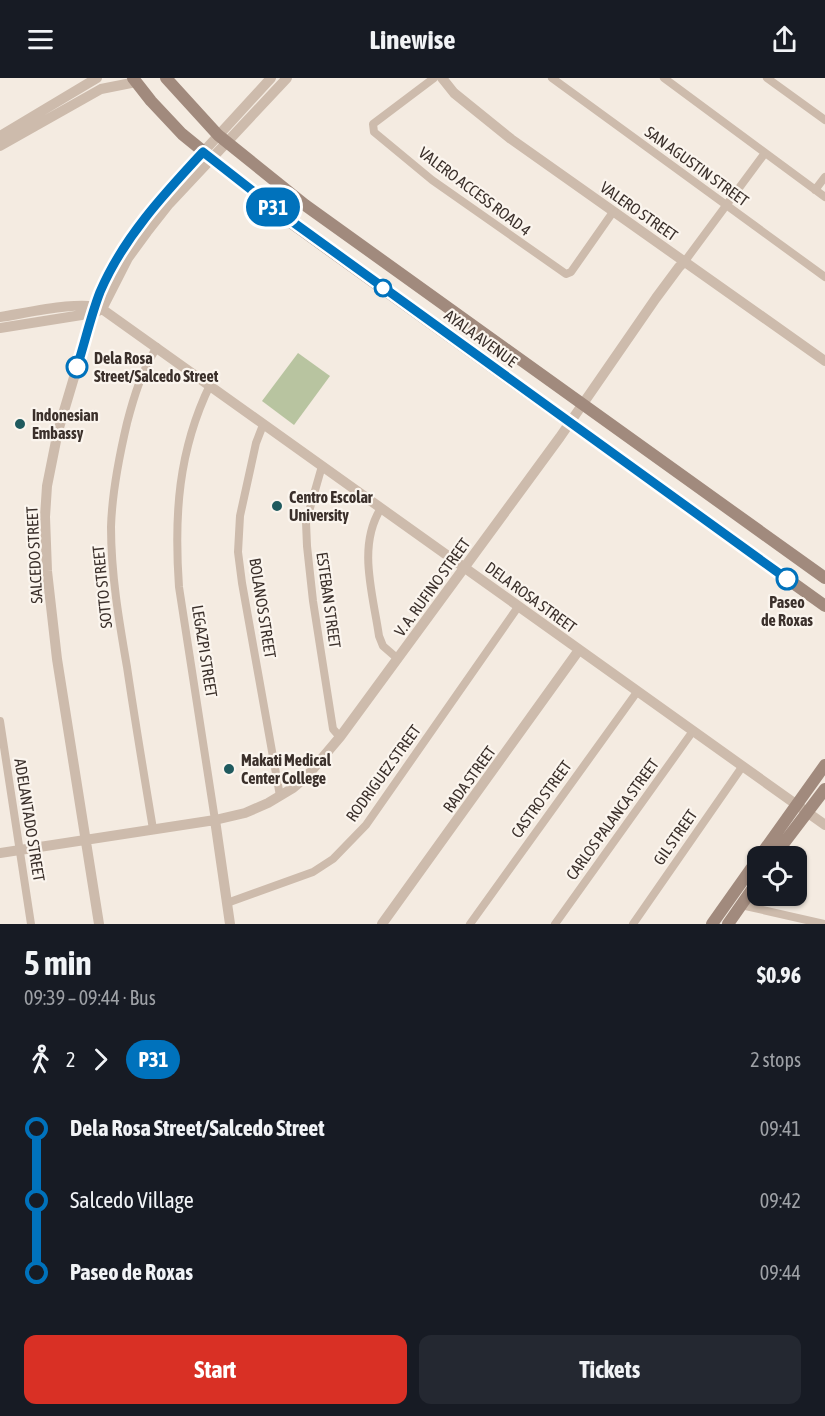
<!DOCTYPE html>
<meta charset="utf-8">
<style>
body{margin:0;font-family:"Asap Condensed",sans-serif;background:#242831;color:#f1f3f6;height:100vh;display:flex;flex-direction:column;font-size:22px;white-space:nowrap}
*{box-sizing:border-box;margin:0}
p{font-size:20px;color:#9ea1a6}
.icon{flex:none;width:33px;height:33px;fill:none;stroke:currentColor;stroke-width:2;stroke-linecap:round;stroke-linejoin:round}
.map{position:relative;height:846px;overflow:hidden}
.details{display:flex;flex-direction:column;background:#171b24;flex:1}
.details>*{flex:none}
.badge{padding:0 12px;border-radius:20px;font-size:21px;line-height:39px}
.controls{position:absolute;left:747px;top:768px;display:grid;gap:12px}
.controls a{display:grid;place-items:center;width:60px;height:60px;border-radius:12px;background:#171b24;box-shadow:0 2px 4px #0004;font-size:30px}
.map>.badge{position:absolute;translate:-50% -50%;box-shadow:0 0 0 3px #fff}
.legs{display:flex;align-items:center;gap:9px;height:66px;padding:0 24px;font-size:20px}
.legs p{margin-inline-start:auto}
.summary{display:flex;align-items:center;justify-content:space-between;height:102px;padding:0 24px}
h1{font-size:33px;font-weight:700;line-height:45px}
.button{display:flex;gap:12px;margin-top:auto;padding:12px 24px}
.button a{flex:1;height:69px;border-radius:12px;background:#d93025;color:#fff;font-size:24px;font-weight:700;line-height:69px;text-align:center}
.button a+a{background:#242831;color:#f1f3f6}
ul{padding:0 24px;list-style:none}
li{display:flex;align-items:center;gap:21px;height:72px;font-size:22px}
li i{display:grid;place-items:center;width:9px;height:100%;margin:0 8px;background:currentColor}
li i::after{content:'';width:15px;height:15px;margin:-8px;border:4px solid;border-radius:50%;background:#171b24}
li p{margin-inline-start:auto}
li:first-child i{background:linear-gradient(#0000 50%,currentColor 0)}
li:last-child i{background:linear-gradient(currentColor 50%,#0000 0)}
header{display:flex;justify-content:space-between;align-items:center;height:78px;padding:0 24px;background:#171b24;font-size:27px;font-weight:700}
.map>svg:first-child{display:block}
.green{fill:#b8c4a0}
.lines{fill:none;stroke-linecap:round;stroke-linejoin:round}
.minor{stroke:#cdbbac;stroke-width:8}
.tertiary{stroke:#cdbbac;stroke-width:10}
.secondary{stroke:#a18a7d;stroke-width:12}
.line-1-casing{stroke:#fff;stroke-width:14}
.line-1{stroke:#0072bc;stroke-width:9}
.stop-1-dot{fill:#fff;stroke:#0072bc;stroke-width:3}
.poi-dot{fill:#1f5a5e;stroke:#fbf5ee;stroke-width:2}
.labels{text-anchor:middle;dominant-baseline:central;stroke-width:4.5;stroke-linejoin:round;paint-order:stroke}
.street-label{font-size:16px;fill:#3b302b;stroke:#fbf5ee}
.stop-label{font-size:16px;font-weight:bold;fill:#3b302b;stroke:#fbf5ee;text-anchor:start}
.poi-label{font-size:16px;font-weight:bold;fill:#3b302b;stroke:#fbf5ee;text-anchor:start}
</style>
<header><svg class="icon" aria-label="menu" viewBox="0 0 24 24"><path d="M4 6h16M4 12h16M4 18h16"/></svg>Linewise<svg class="icon" aria-label="share" viewBox="0 0 24 24"><path d="M12 15V3M7 8l5-5 5 5M5 13v7h14v-7"/></svg></header>
<div class="map">
<svg width="825" height="846" viewBox="0 0 825 846">
<rect width="100%" height="100%" fill="#f4ebe1"/>
<!-- green -->
<path class="green" d="M298 275 330 298 294 347 262 323Z"/>
<g class="lines">
<!-- minor -->
<path class="minor" d="M434 0 373 46 374 54 432 102 566 196 571 194 613 134
M552 0 825 199
M664 0 825 119
M767 0 825 42
M815 112 825 99
M685 183 765 75
M210 307C178 373 174 438 179 509L215 742
M263 347 256 365 240 438 238 474 242 505 280 718
M322 388 306 444 307 468 313 523 333 651 340 659
M381 430C357 468 373 516 379 558L383 568 398 581
M0 643 31 846
M153 751C144 697 135 643 127 589 119 543 111 496 111 449 112 414 119 379 127 345 134 318 142 292 157 269
M227 825 313 794 333 781 366 747 518 529
M741 827 824 846
M470 846 637 614
M555 846 693 653
M633 846 742 689"/>
<!-- tertiary -->
<path class="tertiary" d="M442 0 454 15 511 61 825 283
M0 58 97 0
M0 68 101 11 136 4
M0 239C22 236 84 221 102 231L825 747
M0 250 94 235 102 231 128 180 147 154 169 126 287 0
M215 742 230 846
M0 775 215 742 245 735 268 725 293 710 307 698 340 659 560 359 656 220 679 189 685 183
M99 846 57 581 47 493 45 439 47 408 58 353 98 219 120 176 162 119 271 0
M382 846 579 572"/>
<!-- secondary -->
<path class="secondary" d="M133 0 151 23 182 56 289 143 825 528
M166 0 218 57 305 127 825 500
M760 778 825 687
M774 778 825 711
M712 846 758 781
M728 846 758 803"/>
</g>
<g class="lines">
<defs>
<path id="line-1" d="M77 289C85 264 91 237 100 214 123 160 164 116 203 74L290 142 787 501"/>
</defs>
<!-- line-1 casing -->
<use href="#line-1" class="line-1-casing"/>
<!-- line-1 -->
<use href="#line-1" class="line-1"/>
</g>
<!-- markers -->
<g class="stop-1-dot">
<circle cx="383" cy="210" r="8"/>
<circle cx="77" cy="289" r="10"/>
<circle cx="787" cy="501" r="10"/>
</g>
<g class="poi-dot">
<circle cx="20" cy="346" r="6"/>
<circle cx="277" cy="428" r="6"/>
<circle cx="229" cy="691" r="6"/>
</g>
<g class="labels">
<!-- street labels -->
<g class="street-label">
<text transform="translate(697 88) rotate(36)">SAN AGUSTIN STREET</text>
<text transform="translate(475 113) rotate(37)">VALERO ACCESS ROAD 4</text>
<text transform="translate(639 133) rotate(35)">VALERO STREET</text>
<text transform="translate(481 260) rotate(36)">AYALA AVENUE</text>
<text transform="translate(34 477) rotate(-93)">SALCEDO STREET</text>
<text transform="translate(102 509) rotate(-96)">SOTTO STREET</text>
<text transform="translate(432 509) rotate(-54)">V. A. RUFINO STREET</text>
<text transform="translate(531 519) rotate(36)">DELA ROSA STREET</text>
<text transform="translate(329 522) rotate(82)">ESTEBAN STREET</text>
<text transform="translate(263 530) rotate(81)">BOLANOS STREET</text>
<text transform="translate(205 573) rotate(81)">LEGAZPI STREET</text>
<text transform="translate(383 695) rotate(-54)">RODRIGUEZ STREET</text>
<text transform="translate(469 701) rotate(-54)">RADA STREET</text>
<text transform="translate(541 721) rotate(-54)">CASTRO STREET</text>
<text transform="translate(612 741) rotate(-54)">CARLOS PALANCA STREET</text>
<text transform="translate(30 742) rotate(81)">ADELANTADO STREET</text>
<text transform="translate(675 759) rotate(-55)">GIL STREET</text>
</g>
<!-- stop labels -->
<g class="stop-label">
<text x="94" y="280">Dela Rosa<tspan x="94" dy="18">Street/Salcedo Street</tspan></text>
<text x="787" y="524" text-anchor="middle">Paseo<tspan x="787" dy="18">de Roxas</tspan></text>
</g>
<!-- poi labels -->
<g class="poi-label">
<text x="32" y="337">Indonesian<tspan x="32" dy="18">Embassy</tspan></text>
<text x="289" y="419">Centro Escolar<tspan x="289" dy="18">University</tspan></text>
<text x="241" y="682">Makati Medical<tspan x="241" dy="18">Center College</tspan></text>
</g>
</g>
</svg>
<div class="controls">
<a><svg class="icon" aria-label="locate" viewBox="0 0 24 24"><circle cx="12" cy="12" r="6"/><path d="M12 2v4M12 18v4M2 12h4M18 12h4"/></svg></a>
</div>
<b class="badge" style="left:273px;top:129px;background:#0072bc;color:#fff">P31</b>
</div>
<section class="details">
<div class="summary"><div><h1>5 min</h1><p>09:39 – 09:44 · Bus</p></div><b>$0.96</b></div>
<div class="legs"><svg class="icon" aria-label="walk" viewBox="0 0 24 24"><circle cx="13" cy="4" r="2"/><path d="M13 8l-2 6 4 7M11 14l-3 7M7 12l3-4h3l4 4"/></svg>2<svg class="icon" aria-label="forward" viewBox="0 0 24 24"><path d="M9 5l7 7-7 7"/></svg><b class="badge" style="background:#0072bc;color:#fff">P31</b><p>2 stops</p></div>
<ul>
<li><i style="color:#0072bc"></i><b>Dela Rosa Street/Salcedo Street</b><p>09:41</p></li>
<li><i style="color:#0072bc"></i><span>Salcedo Village</span><p>09:42</p></li>
<li><i style="color:#0072bc"></i><b>Paseo de Roxas</b><p>09:44</p></li>
</ul>
<div class="button"><a>Start</a><a>Tickets</a></div>
</section>
